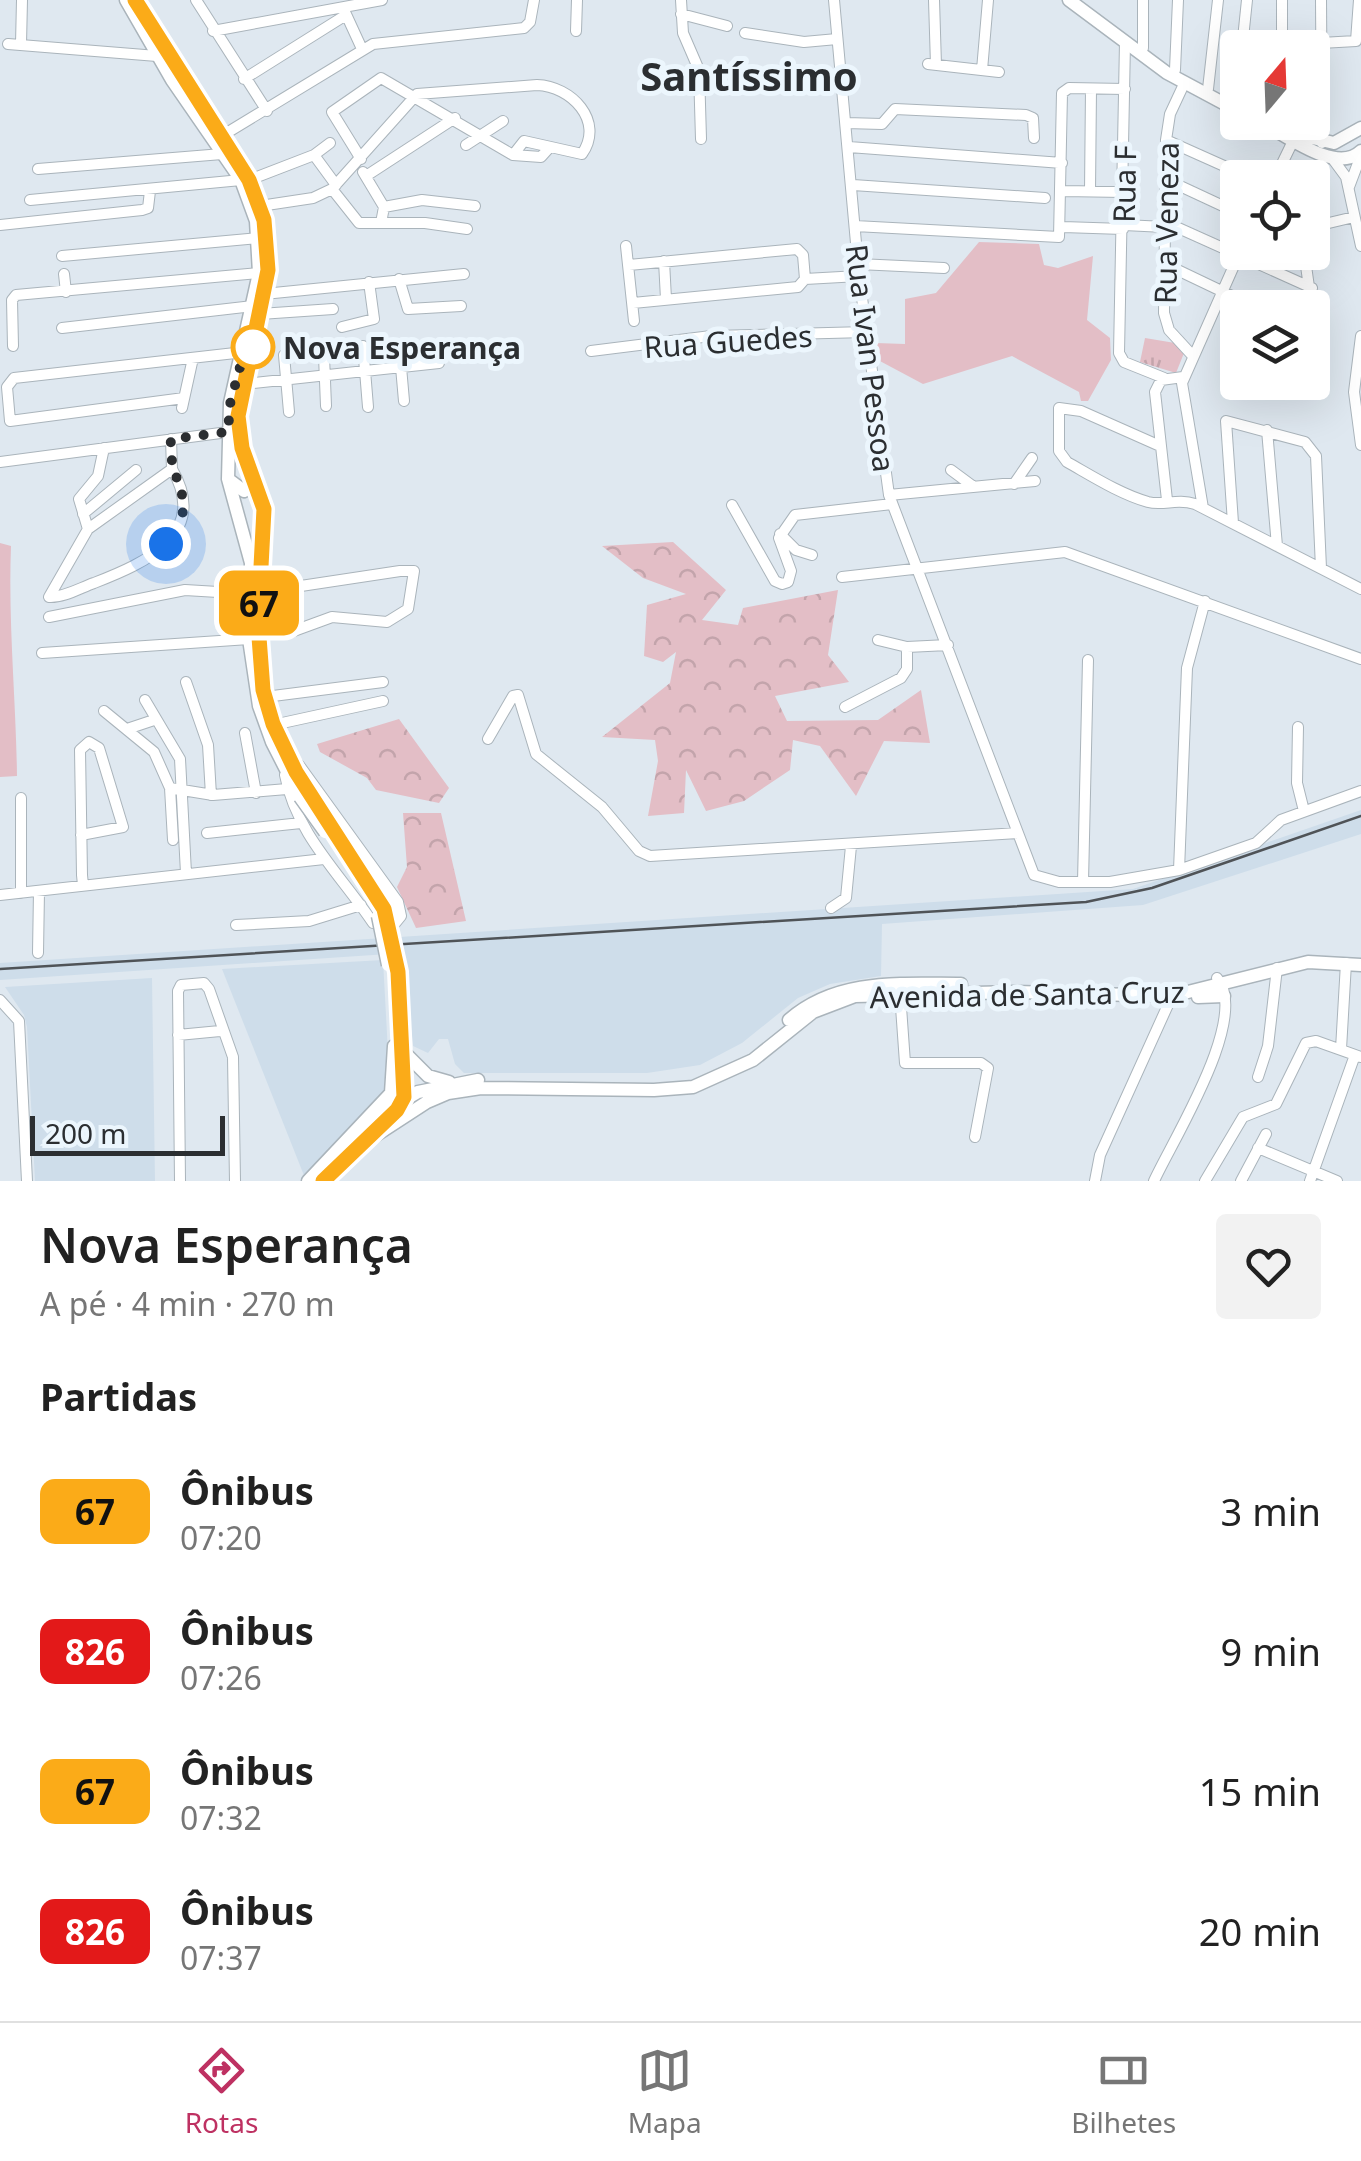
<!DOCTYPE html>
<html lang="pt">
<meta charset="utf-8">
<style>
body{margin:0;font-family:"Noto Sans",sans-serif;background:#f2f2f2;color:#222;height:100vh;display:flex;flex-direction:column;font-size:38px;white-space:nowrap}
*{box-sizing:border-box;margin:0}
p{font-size:32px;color:#767676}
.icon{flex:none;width:55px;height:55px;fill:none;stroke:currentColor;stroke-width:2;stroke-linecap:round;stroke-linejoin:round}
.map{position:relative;height:1181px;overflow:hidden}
.panel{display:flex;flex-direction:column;background:#fff;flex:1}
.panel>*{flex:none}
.badge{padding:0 20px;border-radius:15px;font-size:35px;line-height:65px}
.needle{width:65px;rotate:19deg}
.tools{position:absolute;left:1220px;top:30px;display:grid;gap:20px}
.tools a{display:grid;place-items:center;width:110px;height:110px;border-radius:10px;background:#fff;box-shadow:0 10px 40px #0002;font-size:50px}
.scale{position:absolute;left:30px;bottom:25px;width:195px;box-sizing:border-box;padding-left:10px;border:5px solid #2b2e31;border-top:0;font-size:28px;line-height:35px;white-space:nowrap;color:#2b2e31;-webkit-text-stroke:8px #ecf6fd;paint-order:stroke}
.you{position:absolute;width:50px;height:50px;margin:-25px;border:8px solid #fff;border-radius:50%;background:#1a73e8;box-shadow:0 0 0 15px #1a73e833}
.map>.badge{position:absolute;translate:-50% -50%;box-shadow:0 0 0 5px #fff}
h2{padding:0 40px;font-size:38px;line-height:90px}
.round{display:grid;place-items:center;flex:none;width:105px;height:105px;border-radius:10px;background:#f2f2f2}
.head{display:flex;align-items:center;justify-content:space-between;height:170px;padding:0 40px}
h1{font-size:48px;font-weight:600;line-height:75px}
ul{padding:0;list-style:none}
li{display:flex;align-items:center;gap:30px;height:140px;padding:0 40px}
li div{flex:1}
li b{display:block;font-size:38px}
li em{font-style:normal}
li .badge{min-width:110px;font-weight:700;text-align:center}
.menu{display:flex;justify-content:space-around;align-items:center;height:140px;border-top:2px solid #e0e0e0;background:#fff;font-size:28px;color:#767676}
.menu a{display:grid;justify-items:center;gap:5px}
.menu .selected{color:#be3162}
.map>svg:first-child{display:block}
.built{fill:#ceddea}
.grass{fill:#e3bec6}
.forest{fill:url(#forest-crowns)}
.park{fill:url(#park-tufts)}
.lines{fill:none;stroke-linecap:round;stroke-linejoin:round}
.minor-casing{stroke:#aab4bb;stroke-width:12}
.major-casing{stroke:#aab4bb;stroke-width:15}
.minor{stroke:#fff;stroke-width:10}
.major{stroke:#fff;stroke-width:12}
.rail{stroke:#4f5357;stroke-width:2.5}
.major-bridge-casing{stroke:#aab4bb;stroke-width:15;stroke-linecap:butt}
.major-bridge{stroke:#fff;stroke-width:12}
.line-casing{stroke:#fff;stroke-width:22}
.line{stroke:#fbab18;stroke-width:15}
.walk{stroke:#2b2e31;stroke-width:10;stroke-dasharray:0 18}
.stop-dot{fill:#fff;stroke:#fbab18;stroke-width:5}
.labels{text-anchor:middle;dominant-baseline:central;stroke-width:10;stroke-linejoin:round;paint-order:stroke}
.street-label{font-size:30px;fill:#2b2e31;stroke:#ecf6fd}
.stop-label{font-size:30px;font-weight:bold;fill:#2b2e31;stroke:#ecf6fd;text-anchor:start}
.district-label{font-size:40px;font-weight:bold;fill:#2b2e31;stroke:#ecf6fd}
</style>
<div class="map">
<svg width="1361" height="1181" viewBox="0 0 1361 1181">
<defs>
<pattern id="forest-crowns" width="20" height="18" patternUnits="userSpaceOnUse" patternTransform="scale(2.5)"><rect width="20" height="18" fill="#e3bec6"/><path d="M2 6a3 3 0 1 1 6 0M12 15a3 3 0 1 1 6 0" fill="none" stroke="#c3a4ab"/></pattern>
<pattern id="park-tufts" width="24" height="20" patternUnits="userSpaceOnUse" patternTransform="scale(2.5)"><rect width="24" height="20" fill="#e3bec6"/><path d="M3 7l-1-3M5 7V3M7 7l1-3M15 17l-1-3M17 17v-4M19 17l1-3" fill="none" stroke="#c3a4ab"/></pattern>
</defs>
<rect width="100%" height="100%" fill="#dfe8f0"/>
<!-- built -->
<path class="built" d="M1361 810V834L1143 905 882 924 881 976 830 984 798 998 742 1043 700 1065 647 1073H464L455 1064 448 1039H439L428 1053 413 1046 403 953 0 980V963L1133 889Z
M383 960 390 1089 305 1178 222 969Z
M152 978 155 1181H35L27 1027 24 1015 5 987Z"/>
<!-- grass -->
<path class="grass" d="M979 242 1039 244 1044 265 1058 268 1093 256 1087 320 1110 338 1111 360 1088 401H1081L1079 392 1012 356 923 384 878 360 876 343 905 344V299L936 293Z
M0 543 11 546C8 623 16 699 17 776L0 777Z"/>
<!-- forest -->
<path class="forest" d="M673 542 726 590 702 620 738 625 743 608 838 590 828 655 849 682 775 696 787 721 878 720 921 690 930 743 884 741 856 796 820 746 793 740 790 770 744 801 706 811 686 770 684 813 648 816 658 761 655 740 602 737 670 683 676 652 663 662 644 656 647 605 686 594 643 578 602 546Z
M399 719 449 788 439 803 376 790 367 778 320 752 317 744Z
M403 813H441L466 921 416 928 397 887 407 867Z"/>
<!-- park -->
<path class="park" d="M1145 338 1175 343 1184 353 1176 373 1140 362Z"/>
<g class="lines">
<defs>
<path id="minor" d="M196 0 267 111
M681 0 683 33 699 70 701 139
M834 0 859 276 889 495 1034 875 1059 882H1110L1179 870 1256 843 1281 820 1361 791
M934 0 936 65
M1282 0V48
M1321 0 1322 143
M345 12 362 49
M681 14 727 26
M213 31 382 0
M576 31 577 0
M745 33 804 42 837 39
M1125 42 1119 353 1124 362 1164 378
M1321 43 1356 41 1359 0
M8 44 157 56
M21 44 22 0
M1143 48V0
M1242 48 1247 0
M928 64 999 72
M982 70 988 0
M1175 70 1178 0
M244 79 346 15
M1184 84 1170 114 1166 140 1164 313 1169 330 1192 355
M1208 89 1218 0
M1283 122V126
M846 123 882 124 895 109 1026 115 1033 118 1034 138
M220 137 373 44 524 28 530 22 534 0
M1166 140 1251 178
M466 145 503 121
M849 147 1062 163
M314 155 336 185
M1332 158 1346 177 1361 246
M361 159 332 112 381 78 513 155
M38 169 222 154
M363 172 384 207 381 223
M366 176 455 118
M1275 178 1294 139
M1165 179 1238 213
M249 180 314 155 330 143
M853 185 1045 198
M1349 187 1361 155
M332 189 359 223H425L467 229
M1063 191 1124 192
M1090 191 1091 89
M30 200 241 180
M260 206 313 198 332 189 417 94 537 85C571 86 605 121 582 154L524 141 513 155 541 157 550 147
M384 207 422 200 475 206
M1165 222 1312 288
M0 225 142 210 148 208 150 191
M1124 225 1165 227
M855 226 1059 237 1062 93 1069 88 1125 89
M1063 227 1123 229
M1312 227 1354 217
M626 246 634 321
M1304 252 1312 308
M62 256 259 238
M664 261 666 299
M858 264 944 268
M629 265 797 249 803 255 805 279 798 287 633 303
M1167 265 1257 308
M64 274 66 292
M399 279 408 309 461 306
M805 279 859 276
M264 294 464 274
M260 314 333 309
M342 327 374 319 369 282
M62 328 253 306
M1361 336 1354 392 1361 445
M13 346 12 300 16 295 259 273
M363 346 368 407
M591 351 711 336 866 332
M284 355 289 412
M324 356 326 406
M401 367 404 401
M244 384 439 363
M184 398 10 421 7 387 14 378 244 352
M182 408 193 358
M1267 430 1277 546
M171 439 172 469 88 529 49 597C63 598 80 588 94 583 146 563 210 534 172 469
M1160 446 1081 411 1059 408V451L1067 462C1092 476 1120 494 1148 502 1164 506 1177 498 1195 504L1361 589
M0 462 228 432
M951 470 974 487
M1014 484 1032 458
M889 495 1035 481
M1167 500 1155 392 1161 380 1183 377
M732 505 775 581 782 584 788 582 791 571 779 538 795 515 892 504
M1203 508 1182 383 1240 252
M83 514 136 470
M1233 523 1226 421 1305 442 1316 456 1321 568
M88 529 79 499 98 476 104 448
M780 534 796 550 812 555
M400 571H414L408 609 387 622 332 617 291 632C278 627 274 609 275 596L281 589Z
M842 577 1065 552 1361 659
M49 617 185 590 251 594
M878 640 907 647 948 645
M42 653 249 639
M186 682 208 745 211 795
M265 697 383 682
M145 700 180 759 186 873
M845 707 901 678 907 669V647
M104 711 154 752 170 788 213 795 287 789
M273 725 383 701
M1298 727 1297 783 1304 811
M127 729 154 720
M245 733 256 793
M488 739 513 696 518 695 536 754 602 807 639 851 650 856 1018 833
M285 775C296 834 341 875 373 923L392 927 401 916 398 902 299 765
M170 788 173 840
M21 798V893
M207 833 301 823
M81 835 123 827 99 748 89 742 80 750 82 875 83 885
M1179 870 1187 668 1205 601
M1083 882 1088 660
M0 895 324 859
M831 908 846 898 851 846
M236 925 309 921 361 905
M38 953 39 891
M900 993 905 1063H981L988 1068 975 1137
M0 1000 19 1021 27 1181
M178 1035 220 1031
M1341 1049 1346 963
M1258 1077 1268 1046 1277 968
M1258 1148 1337 1181
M180 1181 178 991 181 985 204 983 209 989 233 1057 235 1181
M1095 1181 1100 1155 1172 996
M1154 1181C1172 1141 1251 1017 1217 978
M1205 1181 1243 1117 1276 1104 1306 1043 1316 1041 1361 1057
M1241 1181 1266 1134
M1310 1181 1355 1055"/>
<path id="major" d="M126 0 172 80 241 180 256 221 259 273 230 403 228 479 251 563 249 639 259 706 272 742 300 797
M1069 0 1167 73 1238 111
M1261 122C1286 135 1337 175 1361 151
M1304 136 1334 143 1361 128
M243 385 240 441 264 509 258 614
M228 479 244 491 249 488 253 473
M273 723 308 792
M1198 997 1224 996
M789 1020C837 978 901 984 961 984
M403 1051 428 1076 449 1082
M403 1059 404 1097
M370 1120 418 1092 478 1080
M308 1181 391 1093 394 1046
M323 1181 364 1143 427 1102 448 1093 481 1088 654 1090 693 1087 753 1060 813 1012 855 996 1015 992 1172 996 1308 962 1361 965"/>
</defs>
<!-- minor casing -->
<use href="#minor" class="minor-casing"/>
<!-- major casing -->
<use href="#major" class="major-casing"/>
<!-- minor -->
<use href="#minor" class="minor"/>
<!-- major -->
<use href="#major" class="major"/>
<!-- rail -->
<path class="rail" d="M0 969 1086 902 1152 888 1361 816"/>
<defs>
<path id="major-bridge" d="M308 792 384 909 398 972 402 1046
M300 797 325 832
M378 916 388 965"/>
</defs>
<!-- major-bridge casing -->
<use href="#major-bridge" class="major-bridge-casing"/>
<!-- major-bridge -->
<use href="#major-bridge" class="major-bridge"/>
</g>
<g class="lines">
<defs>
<path id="line" d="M135 0 249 180 264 220 268 270 238 416 242 448 264 509 258 624 263 690 273 724 296 772 384 909 398 972 404 1097 397 1110 323 1181"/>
</defs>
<!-- line casing -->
<use href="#line" class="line-casing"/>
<!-- line -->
<use href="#line" class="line"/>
<!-- walk -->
<path class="walk" d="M166 544C204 497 167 487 171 439L228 432 230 404 244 352 253 347"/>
</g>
<!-- markers -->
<circle class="stop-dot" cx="253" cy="347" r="20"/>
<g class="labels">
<!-- street labels -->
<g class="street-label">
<text transform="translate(1124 184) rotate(-89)">Rua F</text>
<text transform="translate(1166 223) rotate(-89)">Rua Veneza</text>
<text transform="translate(728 341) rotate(-4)">Rua Guedes</text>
<text transform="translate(871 358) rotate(83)">Rua Ivan Pessoa</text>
<text transform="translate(1027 994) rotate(-1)">Avenida de Santa Cruz</text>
</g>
<!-- stop labels -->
<g class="stop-label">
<text x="283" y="347">Nova Esperança</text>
</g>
<!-- district labels -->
<g class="district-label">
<text x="749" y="75">Santíssimo</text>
</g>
</g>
</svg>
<div class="tools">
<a><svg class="needle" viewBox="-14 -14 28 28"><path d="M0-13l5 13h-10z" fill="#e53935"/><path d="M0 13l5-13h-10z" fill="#767676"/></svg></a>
<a><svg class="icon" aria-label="locate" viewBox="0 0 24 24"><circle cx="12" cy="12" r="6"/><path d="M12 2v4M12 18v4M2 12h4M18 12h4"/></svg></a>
<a><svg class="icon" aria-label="layers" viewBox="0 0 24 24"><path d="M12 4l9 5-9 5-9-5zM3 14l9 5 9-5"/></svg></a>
</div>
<div class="scale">200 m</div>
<div class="you" style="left:166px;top:544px"></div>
<b class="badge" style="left:259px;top:603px;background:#fbab18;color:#111">67</b>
</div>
<section class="panel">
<div class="head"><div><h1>Nova Esperança</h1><p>A pé · 4 min · 270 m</p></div><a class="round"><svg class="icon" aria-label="heart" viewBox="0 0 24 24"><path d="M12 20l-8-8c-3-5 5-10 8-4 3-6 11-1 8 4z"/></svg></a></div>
<h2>Partidas</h2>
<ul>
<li><span class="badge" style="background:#fbab18;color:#111">67</span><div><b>Ônibus</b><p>07:20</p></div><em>3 min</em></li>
<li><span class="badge" style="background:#e31919;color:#fff">826</span><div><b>Ônibus</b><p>07:26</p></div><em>9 min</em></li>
<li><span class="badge" style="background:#fbab18;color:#111">67</span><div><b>Ônibus</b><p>07:32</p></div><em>15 min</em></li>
<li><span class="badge" style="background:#e31919;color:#fff">826</span><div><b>Ônibus</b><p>07:37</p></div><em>20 min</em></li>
</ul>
</section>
<nav class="menu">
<a class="selected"><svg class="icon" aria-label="directions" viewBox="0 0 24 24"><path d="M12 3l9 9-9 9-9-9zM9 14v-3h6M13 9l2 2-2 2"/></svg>Rotas</a>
<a><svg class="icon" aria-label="map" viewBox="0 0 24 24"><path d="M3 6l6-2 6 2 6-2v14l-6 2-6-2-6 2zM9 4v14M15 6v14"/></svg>Mapa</a>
<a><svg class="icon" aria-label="tickets" viewBox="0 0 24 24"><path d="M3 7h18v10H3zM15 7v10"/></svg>Bilhetes</a>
</nav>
